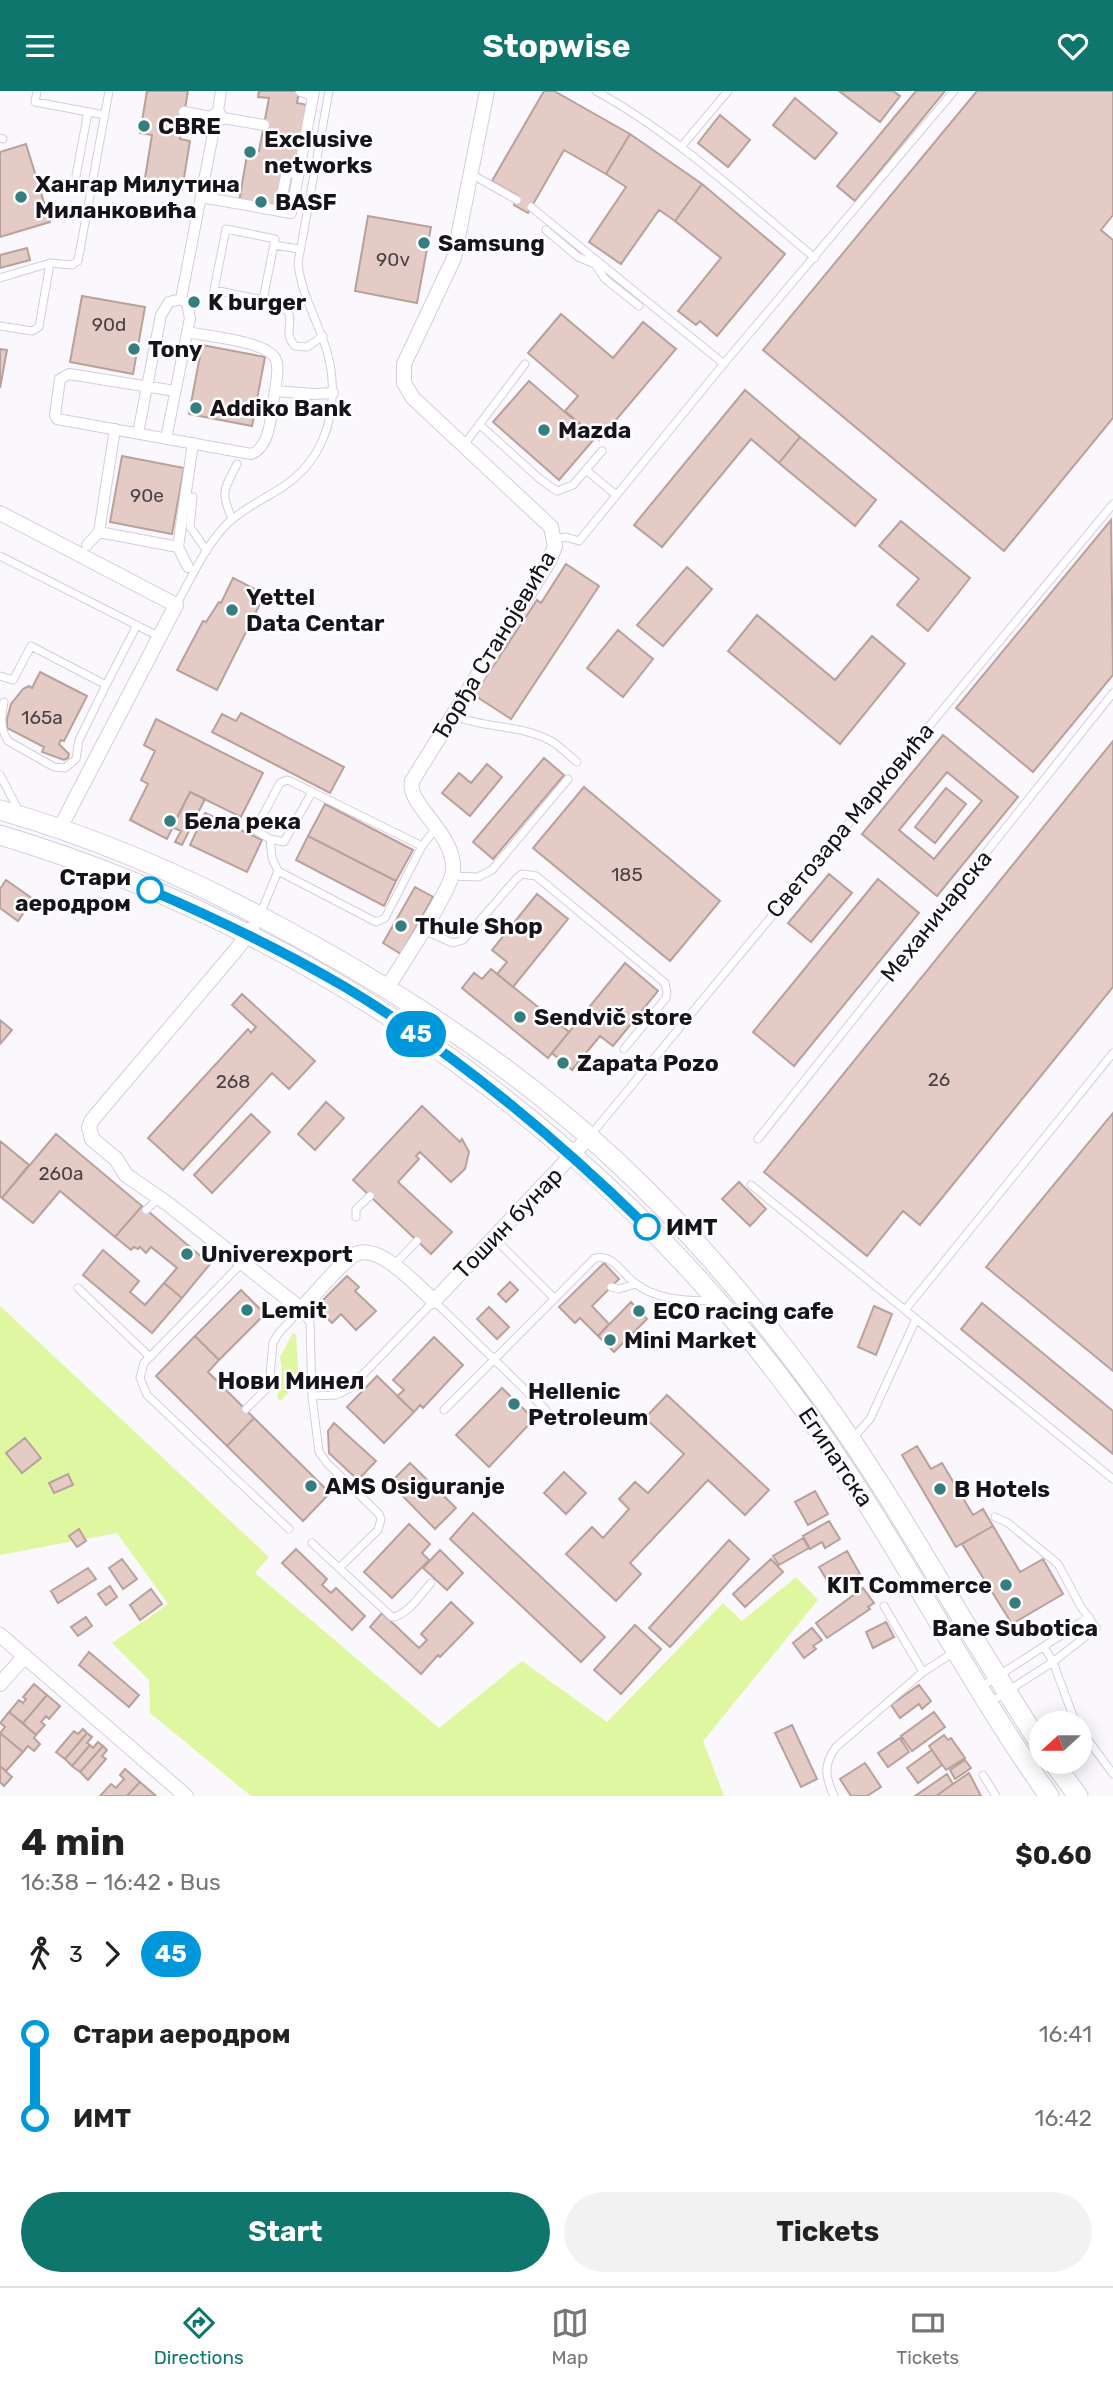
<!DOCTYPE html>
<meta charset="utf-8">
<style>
body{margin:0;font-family:Rubik,sans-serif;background:#f2f2f2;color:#222;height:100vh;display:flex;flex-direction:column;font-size:26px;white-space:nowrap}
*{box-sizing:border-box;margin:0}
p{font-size:23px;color:#767676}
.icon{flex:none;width:38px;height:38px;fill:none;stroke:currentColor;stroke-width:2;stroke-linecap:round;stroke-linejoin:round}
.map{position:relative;height:1705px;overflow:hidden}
.details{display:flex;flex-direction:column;background:#fff;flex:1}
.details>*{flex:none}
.badge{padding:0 14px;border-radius:23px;font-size:24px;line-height:46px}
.needle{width:46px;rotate:249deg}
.fabs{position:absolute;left:1029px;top:1620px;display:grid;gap:14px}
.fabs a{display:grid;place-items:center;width:63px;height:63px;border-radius:50%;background:#fff;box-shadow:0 4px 18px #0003;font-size:35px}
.map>.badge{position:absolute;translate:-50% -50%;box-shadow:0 0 0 4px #fff}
.legs{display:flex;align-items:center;gap:10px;height:77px;padding:0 21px;font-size:23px}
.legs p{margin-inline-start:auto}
.summary{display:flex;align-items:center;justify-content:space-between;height:119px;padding:0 21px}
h1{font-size:38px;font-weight:700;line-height:52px}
.action{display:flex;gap:14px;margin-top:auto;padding:14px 21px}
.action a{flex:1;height:80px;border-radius:42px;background:#0f766e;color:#fff;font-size:28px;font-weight:700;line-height:80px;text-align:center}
.action a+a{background:#f2f2f2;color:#222}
ul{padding:0 21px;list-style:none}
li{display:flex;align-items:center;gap:24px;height:84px;font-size:26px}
li i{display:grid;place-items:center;width:10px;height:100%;margin:0 9px;background:currentColor}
li i::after{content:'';width:18px;height:18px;margin:-9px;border:5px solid;border-radius:50%;background:#fff}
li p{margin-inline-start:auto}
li:first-child i{background:linear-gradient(#0000 50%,currentColor 0)}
li:last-child i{background:linear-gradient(currentColor 50%,#0000 0)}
header{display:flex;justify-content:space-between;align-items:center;height:91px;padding:0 21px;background:#0f766e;color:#fff;font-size:32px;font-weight:700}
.tabs{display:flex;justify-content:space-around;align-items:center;height:98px;border-top:2px solid #e0e0e0;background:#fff;font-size:19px;color:#767676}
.tabs a{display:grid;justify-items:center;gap:4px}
.tabs .current{color:#0f766e}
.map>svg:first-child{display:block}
.green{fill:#e0f7a1}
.building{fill:#e4cbc5;stroke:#b9a19b;stroke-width:2;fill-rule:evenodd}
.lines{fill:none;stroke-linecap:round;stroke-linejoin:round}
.service-casing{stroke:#d5cbdf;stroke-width:9}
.pedestrian-casing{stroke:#d5cbdf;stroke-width:12}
.minor-casing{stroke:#d5cbdf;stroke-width:16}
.secondary-casing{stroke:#d5cbdf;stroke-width:21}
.service{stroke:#fff;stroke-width:7}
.pedestrian{stroke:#fff;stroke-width:10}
.minor{stroke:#fff;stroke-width:14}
.secondary{stroke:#fff;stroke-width:19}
.line-1-casing{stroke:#fff;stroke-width:16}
.line-1{stroke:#0098da;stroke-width:10}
.poi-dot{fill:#357e80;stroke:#fff;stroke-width:2.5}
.stop-1-dot{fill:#fff;stroke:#0098da;stroke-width:3.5}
.labels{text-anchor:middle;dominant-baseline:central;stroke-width:5;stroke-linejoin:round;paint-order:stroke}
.number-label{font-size:19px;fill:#4a4145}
.poi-label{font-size:23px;font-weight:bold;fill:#17131a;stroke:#fff;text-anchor:start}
.street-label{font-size:23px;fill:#17131a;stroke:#fff}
.stop-label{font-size:23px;font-weight:bold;fill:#17131a;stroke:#fff;text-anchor:end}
.neighbourhood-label{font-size:24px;font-weight:bold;fill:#17131a;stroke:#fff}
</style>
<header><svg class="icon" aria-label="menu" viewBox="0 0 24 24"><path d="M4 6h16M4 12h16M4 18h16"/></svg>Stopwise<svg class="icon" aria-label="heart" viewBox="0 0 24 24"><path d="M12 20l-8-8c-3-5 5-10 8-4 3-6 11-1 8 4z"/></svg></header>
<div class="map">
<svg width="1113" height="1705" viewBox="0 0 1113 1705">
<rect width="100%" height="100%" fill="#faf8fc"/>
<!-- green -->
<path class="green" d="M0 1215 269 1466 255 1482 439 1637 522 1570 607 1631 723 1512 742 1530 796 1486 818 1509 703 1650 724 1705H251L150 1622 149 1589 112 1552 168 1513 117 1442 0 1464Z
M293 1242 296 1244 299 1291 280 1310 277 1306 282 1282 280 1266Z"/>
<!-- building -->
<path class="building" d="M147 0H188L180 48 190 50 182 99 144 93 152 44 140 42Z
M259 0H299L297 12 308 14 298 73 285 71 277 118 239 111 248 58 259 60 269 7 258 6Z
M544 0H554L630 43 606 83 564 59 528 122 514 114 518 105 492 90Z
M839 0H893L900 5 880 31Z
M916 0H945L855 110 837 95Z
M977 0H1113V124L1101 139 1113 149V327L1004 460 763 259Z
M795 7 837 42 815 68 773 34Z
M720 24 750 49 728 76 698 52Z
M630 43 702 93 675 130 659 119 621 173 589 151 626 96 606 83Z
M26 53 50 131 0 146V61Z
M702 93 785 163 717 245 700 230 696 234 678 220 721 167 675 130Z
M368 125 431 136 417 212 355 200Z
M27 157 30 169 0 177V164Z
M82 205 145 216 133 283 70 271Z
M561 223 613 267 643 231 676 258 599 349 565 320 578 305 528 262Z
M202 254 265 266 252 335 189 323Z
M0 258 7 259 0 297Z
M529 290 595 347 559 389 493 331Z
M745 299 800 346 779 372 751 348 662 456 634 434Z
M800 346 876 409 855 435 779 372Z
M122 365 184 377 172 443 110 431Z
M1111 429 1113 584 1033 681 956 617Z
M901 430 970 487 928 540 897 514 919 488 879 455Z
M566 473 599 495 511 628 474 604 537 509 541 512Z
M687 476 712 498 663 555 637 534Z
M233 487 265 503 217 599 177 579 203 530 206 531 219 511 221 512Z
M757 524 835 589 872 545 905 573 840 653 728 560Z
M618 539 653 568 623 606 587 577Z
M40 581 87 605 64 650 61 649 59 653 69 663 68 667 64 669 42 661 44 656 7 637V628L11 613 23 598 29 595 32 597Z
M241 622 344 676 330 702 212 641 222 623 236 630Z
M156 628 263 682 241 726 190 701 167 748 130 729 148 693 141 689 155 660 144 654Z
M943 644 1018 706 937 805 862 743ZM947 681 982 710 934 768 899 739Z
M1113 650V896L920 1134 903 1120 867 1165 764 1081Z
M544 667 564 684 493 768 473 751Z
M487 673 502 686 470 725 442 702 459 682 471 692Z
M584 696 720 810 670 870 533 757Z
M946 697 966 713 935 752 915 736Z
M190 701 205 708 182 754 175 751 181 740 172 736Z
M325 713 413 759 396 790 308 745Z
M205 722 262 749 247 781 190 754Z
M308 745 396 790 384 815 296 769Z
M829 783 852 802 811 851 788 832Z
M878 788 919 822 794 975 753 941Z
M6 789 33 808 18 830 0 817V798Z
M415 796 433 806 401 863 383 852Z
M537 803 568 828 513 896 497 883 507 871 492 859Z
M625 872 658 900 613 955 600 945 572 979 552 962Z
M491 878 569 941 548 967 462 897 474 882 482 888Z
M242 903 315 970 289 998 272 982 183 1079 148 1047 248 938 251 942 256 936 232 914Z
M0 929 12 939 0 953Z
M326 1011 344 1027 315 1059 298 1043Z
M422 1015 460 1051 462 1048 469 1061 465 1078 451 1091 420 1061 416 1065 419 1068 398 1091 452 1141 431 1163 353 1089Z
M1113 1022V1280L986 1176Z
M251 1023 270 1041 212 1102 194 1084Z
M56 1043 142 1115 115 1146 60 1100 33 1132 2 1107Z
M0 1050 29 1074 2 1107 0 1105Z
M739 1091 766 1118 750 1135 722 1108Z
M142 1115 210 1173 182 1207 164 1192 177 1177 151 1156 146 1162 140 1156 138 1158 134 1156 131 1159 115 1146Z
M103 1159 139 1190 130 1201 145 1214 164 1192 182 1207 152 1242 83 1184Z
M604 1172 619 1188 592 1215 609 1233 598 1245 580 1227 575 1232 559 1216Z
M347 1185 359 1196 355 1200 376 1220 356 1239 341 1223 332 1232 316 1216Z
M510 1191 518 1199 506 1211 498 1203Z
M241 1199 265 1223 219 1269 195 1245Z
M631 1211 647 1228 614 1261 598 1245Z
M982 1212 1113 1320V1363L961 1238Z
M874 1215 892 1223 876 1264 858 1256Z
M489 1216 509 1236 497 1248 477 1228Z
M195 1245 219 1269 208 1281 254 1327 227 1355 156 1285Z
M434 1246 463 1274 423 1317 420 1314 414 1321 397 1305 404 1299 393 1289Z
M377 1285 414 1321 384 1352 347 1316Z
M502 1297 534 1328 489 1376 456 1344Z
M667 1304 769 1399 745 1424 708 1389 630 1472 641 1483 616 1510 566 1463 592 1436 603 1447 629 1418 619 1408 635 1391 648 1402 684 1363 645 1327Z
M254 1327 330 1402 303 1430 227 1355Z
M334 1332 376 1370 358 1389 329 1362 328 1340Z
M25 1347 41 1367 22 1382 6 1362Z
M917 1355 931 1378 942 1372 973 1424 983 1418 993 1435 956 1456 902 1364Z
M410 1372 456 1417 435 1438 390 1392Z
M564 1381 586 1402 566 1423 544 1402Z
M68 1383 73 1394 54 1402 49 1392Z
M815 1400 828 1423 808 1434 795 1411Z
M473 1422 605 1546 581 1571 450 1448Z
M829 1430 840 1448 825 1457 822 1451 810 1458 803 1445Z
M409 1433 430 1453 422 1462 429 1469 392 1507 364 1481Z
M993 1435 1020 1481 1043 1468 1063 1503 1012 1533 962 1453Z
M79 1438 86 1450 77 1456 69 1445Z
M803 1447 809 1457 779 1474 773 1465Z
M729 1449 749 1468 670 1556 649 1537Z
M296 1458 327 1488 322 1494 331 1502 336 1497 365 1525 352 1539 282 1472Z
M440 1459 463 1482 447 1499 423 1477Z
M847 1460 860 1483 845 1491 841 1484 828 1491 819 1476Z
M122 1468 137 1488 123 1498 109 1477Z
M771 1468 783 1481 745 1516 733 1503Z
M88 1477 96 1488 58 1512 51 1500Z
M110 1495 117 1506 106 1514 98 1503Z
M863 1497 874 1512 868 1516 870 1518 827 1547 816 1532Z
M151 1498 162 1513 140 1529 130 1514Z
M451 1511 473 1532 440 1566 438 1564 421 1583 370 1536 382 1522 419 1557 427 1549 421 1543Z
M86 1526 92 1535 78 1545 71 1536Z
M886 1531 894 1546 873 1557 866 1541Z
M635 1534 661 1558 621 1603 594 1579Z
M812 1537 822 1549 813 1555 816 1558 804 1567 793 1552Z
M89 1561 139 1604 129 1616 79 1574Z
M34 1593 47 1604 23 1632 9 1621 19 1609 23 1612 26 1608 23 1606Z
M919 1594 931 1610 922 1618 919 1613 900 1627 891 1614Z
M47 1604 60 1615 49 1628 46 1625 41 1631 45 1634 36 1644 23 1632Z
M9 1621 36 1644 34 1647 40 1653 34 1660 28 1655 23 1661 0 1642 5 1636 0 1632Z
M934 1621 945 1636 912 1660 901 1645Z
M792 1634 817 1688 801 1696 775 1642Z
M83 1638 87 1642 65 1668 56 1661 74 1640 78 1643Z
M0 1642 23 1661 6 1680 0 1675Z
M87 1642 92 1646 87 1652 90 1654 72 1675 65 1668Z
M944 1644 948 1649 951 1647 965 1667 946 1679 929 1655Z
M900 1647 909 1661 888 1676 878 1662Z
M98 1651 103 1655 80 1681 72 1675 90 1654 93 1657Z
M103 1655 107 1659 102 1665 106 1668 88 1689 80 1681Z
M932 1659 942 1674 918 1692 907 1677Z
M965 1669 971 1677 955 1688 950 1679Z
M865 1672 881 1696 867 1705H851L840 1688Z
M0 1675 12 1686 4 1695 0 1691Z
M125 1678 140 1691 127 1705H100L111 1693 116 1697 124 1688 120 1684Z
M969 1682 981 1705H936L953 1693Z
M947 1683 953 1693 936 1705H915Z
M140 1691 156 1705H127Z"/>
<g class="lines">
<defs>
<path id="service" d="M37 0 35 11 105 24
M596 0C676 44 745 109 815 167
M0 47 3 48
M681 56 728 0
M471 83 517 109
M76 85 88 21
M531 116 724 273
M226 138 275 148 263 209 214 199Z
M546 139 578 166 595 173
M274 154 299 158
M590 166 605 188 639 215
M0 187 50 172 72 174 78 170 109 0
M281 216C300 224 280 240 295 255L307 256 323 245
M0 235 32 240 39 236 50 172
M479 333 541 389 557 400 573 394 602 360
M463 355 525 273
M586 379 616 404
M193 406 190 436 207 460
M232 428C220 400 224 399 237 373
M555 448 566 446 579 450 726 270 954 0
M0 465 158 545
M176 514C191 488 205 455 227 433 243 417 265 408 284 395 320 371 335 331 332 289 330 247 302 213 298 172L329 0
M0 585 13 589 31 555 106 594 137 534
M4 611C1 626 0 638 8 650L54 676 65 677 76 668 79 649 106 594
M453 624C484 638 521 633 551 650 560 655 568 664 577 671
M0 684 20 722
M312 701 284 751 270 748 255 739 280 692 287 689 290 690 422 755
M270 748 272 767 278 780 376 831 385 827 422 755 437 736
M452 785 478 786 492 779 568 688
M260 824 278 780
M423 839 453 852 463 849 516 788 522 783 536 785 665 892 667 901 666 907 624 958
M589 1046 1113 413
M758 1048 1113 602
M751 1094 1113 1388
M146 1119 159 1107
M356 1126V1118L370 1105
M494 1147 554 1207
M241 1173 144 1272 140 1287 147 1304 289 1438
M394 1174 417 1150
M611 1196 619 1198 636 1193
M78 1197 150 1266
M905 1219 1113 962
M312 1305 336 1304 350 1297 434 1210 546 1319
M246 1318 269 1295 273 1252 278 1243 301 1218 310 1232 312 1305 319 1361 327 1372 379 1423 381 1428 378 1439 339 1477
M444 1319 595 1167C614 1163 622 1183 635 1192 656 1209 684 1209 709 1210
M853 1347 870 1328 916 1228
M312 1452 392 1526C407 1525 421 1503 431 1492
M884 1515 923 1581
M1044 1556 1053 1571 1076 1633
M981 1596 1089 1526
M989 1612 1053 1571 1096 1537 1081 1516 1058 1473 1008 1432 995 1426
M1080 1638 1113 1683
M983 1684 996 1705
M834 1705C825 1685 823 1674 836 1656L923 1581 956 1560"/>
<path id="pedestrian" d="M301 0 313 4
M218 20 221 0
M184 21 210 26
M223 27 264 34
M201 106 291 122 314 0
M279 120 287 80 298 82
M181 208 215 33 223 27 218 20 210 26 215 33
M187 241C206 245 265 250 275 267 280 276 276 291 275 300
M175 300 69 283 60 288 55 324 57 328 251 363C272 356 271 319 275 300L313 303 333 302
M115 338 99 441 178 456 193 352
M138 342 161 224 169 211 181 208
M166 348 190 227 187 212 181 208
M87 454 99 441
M178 456 188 476"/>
<path id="minor" d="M0 422 176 514 60 737
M252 838 236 859 92 1029 89 1036 92 1048 116 1068 126 1084 168 1113 301 1218C313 1206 341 1171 354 1164 378 1150 416 1194 434 1210L589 1046
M387 897C400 876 451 800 453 780 456 742 406 714 412 690L549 470 555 455 551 436 413 307 404 292V273L454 167 487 0
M0 1544 186 1705
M0 1593 25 1565"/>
<path id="secondary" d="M0 719C91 745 178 782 261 826 388 893 512 972 617 1071 693 1142 760 1222 821 1306 902 1417 965 1540 1041 1654
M0 744C330 843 626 1061 822 1344 903 1461 967 1589 1049 1705
M1053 1671 1078 1705"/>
</defs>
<!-- service casing -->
<use href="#service" class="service-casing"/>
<!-- pedestrian casing -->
<use href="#pedestrian" class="pedestrian-casing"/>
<!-- minor casing -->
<use href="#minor" class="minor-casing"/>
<!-- secondary casing -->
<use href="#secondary" class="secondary-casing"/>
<!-- service -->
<use href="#service" class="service"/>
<!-- pedestrian -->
<use href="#pedestrian" class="pedestrian"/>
<!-- minor -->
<use href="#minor" class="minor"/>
<!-- secondary -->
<use href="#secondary" class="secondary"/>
</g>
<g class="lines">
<defs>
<path id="line-1" d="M150 799C217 828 282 859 345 896 455 962 555 1046 647 1136"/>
</defs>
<!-- line-1 casing -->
<use href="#line-1" class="line-1-casing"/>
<!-- line-1 -->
<use href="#line-1" class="line-1"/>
</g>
<!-- markers -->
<g class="poi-dot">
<circle cx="144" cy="35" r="7"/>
<circle cx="250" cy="61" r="7"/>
<circle cx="21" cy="106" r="7"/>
<circle cx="261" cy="111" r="7"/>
<circle cx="424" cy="152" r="7"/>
<circle cx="194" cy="211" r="7"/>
<circle cx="134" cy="258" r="7"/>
<circle cx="196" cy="317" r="7"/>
<circle cx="544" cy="339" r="7"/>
<circle cx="232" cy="519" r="7"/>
<circle cx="170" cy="730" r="7"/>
<circle cx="401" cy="835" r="7"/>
<circle cx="520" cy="926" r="7"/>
<circle cx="563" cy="972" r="7"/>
<circle cx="187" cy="1163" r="7"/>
<circle cx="247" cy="1219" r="7"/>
<circle cx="639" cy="1220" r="7"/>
<circle cx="610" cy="1249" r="7"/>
<circle cx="514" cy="1313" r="7"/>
<circle cx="311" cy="1395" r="7"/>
<circle cx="940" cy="1398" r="7"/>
<circle cx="1006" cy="1494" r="7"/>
<circle cx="1015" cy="1512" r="7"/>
</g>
<g class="stop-1-dot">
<circle cx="150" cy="799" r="12"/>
<circle cx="647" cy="1136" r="12"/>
</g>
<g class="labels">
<!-- number labels -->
<g class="number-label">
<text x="393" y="168">90v</text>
<text x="109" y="233">90d</text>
<text x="147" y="404">90e</text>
<text x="42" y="626">165a</text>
<text x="627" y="783">185</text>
<text x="939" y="988">26</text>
<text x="233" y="990">268</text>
<text x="61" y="1082">260a</text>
</g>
<!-- poi labels -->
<g class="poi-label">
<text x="158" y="35">CBRE</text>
<text x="264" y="48">Exclusive<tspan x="264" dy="26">networks</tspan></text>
<text x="35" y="93">Хангар Милутина<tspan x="35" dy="26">Миланковића</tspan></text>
<text x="275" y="111">BASF</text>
<text x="438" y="152">Samsung</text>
<text x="208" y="211">K burger</text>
<text x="148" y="258">Tony</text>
<text x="210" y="317">Addiko Bank</text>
<text x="558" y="339">Mazda</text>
<text x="246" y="506">Yettel<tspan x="246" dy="26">Data Centar</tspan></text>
<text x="184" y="730">Бела река</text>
<text x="415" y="835">Thule Shop</text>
<text x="534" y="926">Sendvič store</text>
<text x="577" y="972">Zapata Pozo</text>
<text x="201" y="1163">Univerexport</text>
<text x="261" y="1219">Lemit</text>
<text x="653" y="1220">ECO racing cafe</text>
<text x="624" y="1249">Mini Market</text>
<text x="528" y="1300">Hellenic<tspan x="528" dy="26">Petroleum</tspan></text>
<text x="325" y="1395">AMS Osiguranje</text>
<text x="954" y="1398">B Hotels</text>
<text x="992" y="1494" text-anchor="end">KIT Commerce</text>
<text x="1015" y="1537" text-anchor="middle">Bane Subotica</text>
</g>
<!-- street labels -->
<g class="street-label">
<text transform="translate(494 554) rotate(-59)">Ђорђа Станојевића</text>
<text transform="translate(850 729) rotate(-50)">Светозара Марковића</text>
<text transform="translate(936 825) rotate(-51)">Механичарска</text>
<text transform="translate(508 1132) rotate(-46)">Тошин бунар</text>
<text transform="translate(836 1366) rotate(56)">Египатска</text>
</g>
<!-- stop labels -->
<g class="stop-label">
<text x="131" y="786">Стари<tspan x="131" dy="26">аеродром</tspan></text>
<text x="666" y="1136" text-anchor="start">ИМТ</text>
</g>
<!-- neighbourhood labels -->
<g class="neighbourhood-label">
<text x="291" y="1290">Нови Минел</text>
</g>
</g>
</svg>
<div class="fabs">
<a><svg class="needle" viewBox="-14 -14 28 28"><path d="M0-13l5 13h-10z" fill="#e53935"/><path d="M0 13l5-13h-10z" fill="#767676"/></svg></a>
</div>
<b class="badge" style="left:416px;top:943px;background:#0098da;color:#fff">45</b>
</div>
<section class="details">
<div class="summary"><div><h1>4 min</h1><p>16:38 – 16:42 · Bus</p></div><b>$0.60</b></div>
<div class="legs"><svg class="icon" aria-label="walk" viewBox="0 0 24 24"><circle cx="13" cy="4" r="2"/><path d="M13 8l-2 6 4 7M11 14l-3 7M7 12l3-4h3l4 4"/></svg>3<svg class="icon" aria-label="forward" viewBox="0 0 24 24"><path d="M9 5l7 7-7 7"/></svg><b class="badge" style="background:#0098da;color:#fff">45</b></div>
<ul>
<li><i style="color:#0098da"></i><b>Стари аеродром</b><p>16:41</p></li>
<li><i style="color:#0098da"></i><b>ИМТ</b><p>16:42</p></li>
</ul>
<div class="action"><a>Start</a><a>Tickets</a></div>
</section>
<nav class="tabs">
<a class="current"><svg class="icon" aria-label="directions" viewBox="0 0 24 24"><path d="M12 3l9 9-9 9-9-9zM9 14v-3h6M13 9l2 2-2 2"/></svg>Directions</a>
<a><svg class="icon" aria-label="map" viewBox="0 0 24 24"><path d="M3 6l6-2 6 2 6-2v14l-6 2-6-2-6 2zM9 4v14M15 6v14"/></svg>Map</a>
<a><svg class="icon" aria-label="tickets" viewBox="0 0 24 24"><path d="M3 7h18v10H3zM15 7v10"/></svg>Tickets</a>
</nav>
